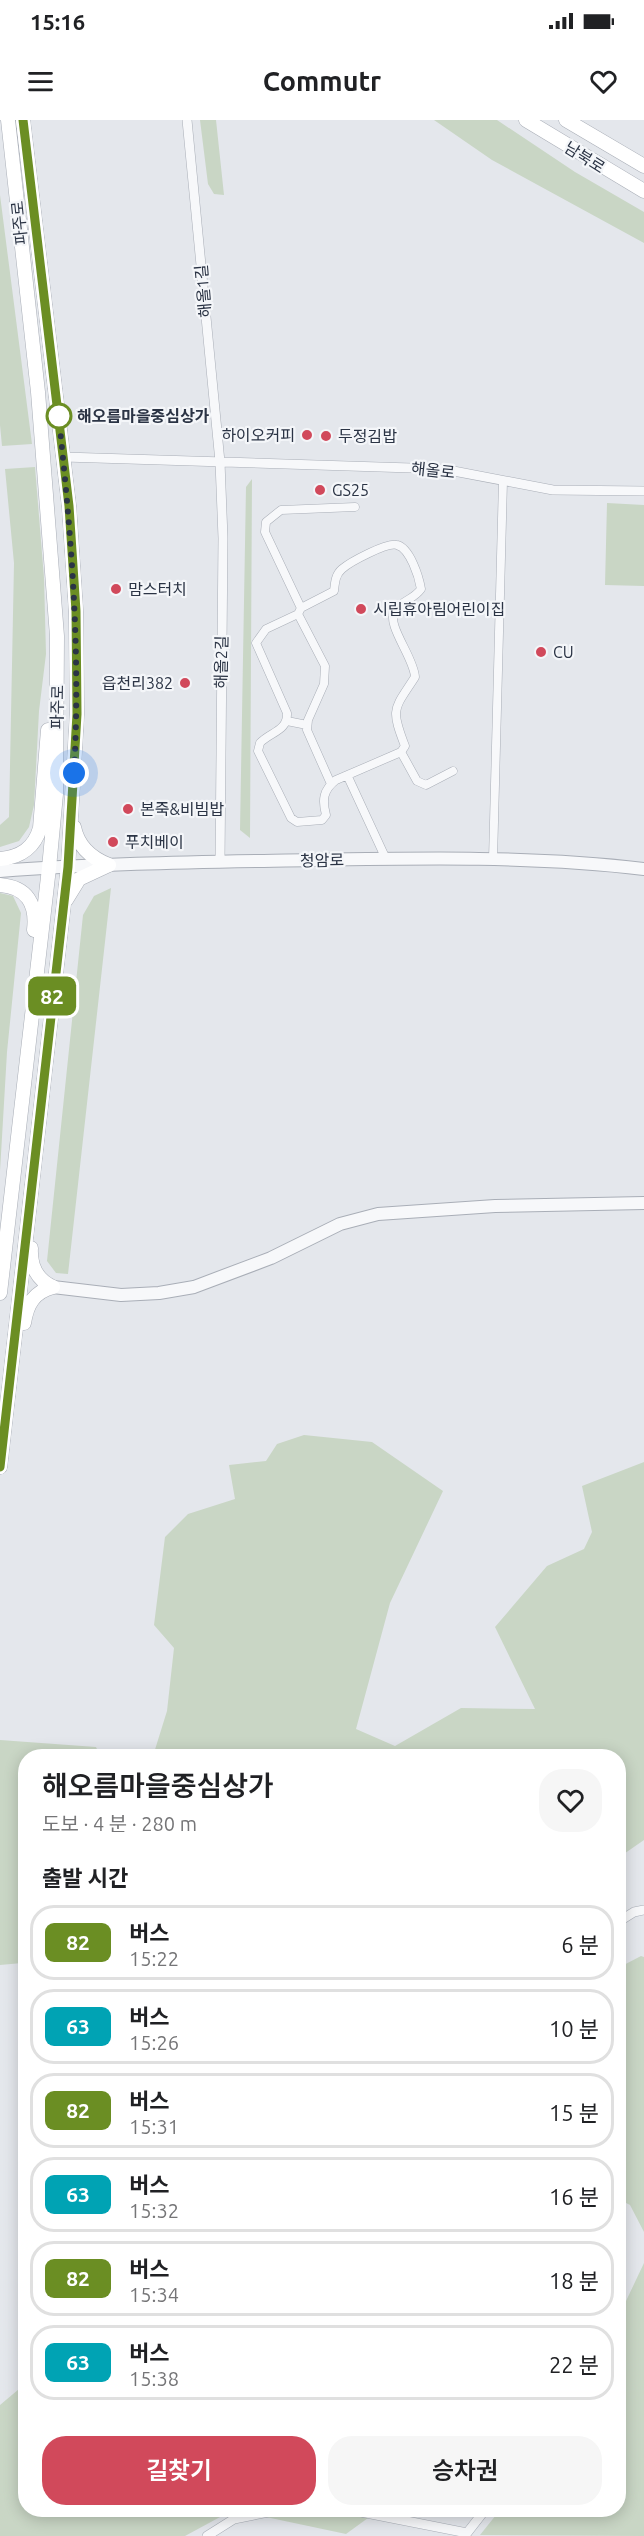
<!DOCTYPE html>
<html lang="ko">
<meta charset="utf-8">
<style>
body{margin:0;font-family:Ubuntu,"Noto Sans KR",sans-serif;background:#f6f6f6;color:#202124;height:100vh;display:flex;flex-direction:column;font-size:22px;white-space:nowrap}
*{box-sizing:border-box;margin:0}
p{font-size:20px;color:#757577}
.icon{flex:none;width:33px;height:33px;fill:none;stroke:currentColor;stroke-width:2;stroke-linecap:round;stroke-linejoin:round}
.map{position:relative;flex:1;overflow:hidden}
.drawer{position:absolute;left:18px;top:1629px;width:608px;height:768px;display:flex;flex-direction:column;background:#fff;border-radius:24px;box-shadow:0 3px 15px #0003}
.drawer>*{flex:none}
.badge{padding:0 12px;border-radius:9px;font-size:21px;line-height:39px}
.you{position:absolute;width:30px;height:30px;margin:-15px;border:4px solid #fff;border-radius:50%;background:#1a73e8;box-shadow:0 0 0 9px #1a73e833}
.map>.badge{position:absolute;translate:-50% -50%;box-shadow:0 0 0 3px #fff}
h2{padding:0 24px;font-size:22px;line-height:54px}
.round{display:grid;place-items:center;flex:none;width:63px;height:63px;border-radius:24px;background:#f6f6f6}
.overview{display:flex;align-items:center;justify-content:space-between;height:102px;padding:0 24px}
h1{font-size:28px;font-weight:600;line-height:45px}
.cta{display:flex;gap:12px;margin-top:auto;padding:12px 24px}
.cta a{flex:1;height:69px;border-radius:24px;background:#d1495b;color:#fff;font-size:24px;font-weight:600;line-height:69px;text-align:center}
.cta a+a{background:#f6f6f6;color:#202124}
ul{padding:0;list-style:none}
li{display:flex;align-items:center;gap:18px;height:75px;margin:0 12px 9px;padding:0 12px;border:3px solid #e0e0e0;border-radius:24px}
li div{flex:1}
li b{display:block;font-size:22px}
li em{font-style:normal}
li .badge{min-width:66px;font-weight:700;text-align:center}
.status{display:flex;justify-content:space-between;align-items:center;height:42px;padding:0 30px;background:#fff;direction:ltr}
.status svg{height:16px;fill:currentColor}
header{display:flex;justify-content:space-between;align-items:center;height:78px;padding:0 24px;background:#fff;font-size:27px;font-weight:600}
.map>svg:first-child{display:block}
.green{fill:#c9d6c5}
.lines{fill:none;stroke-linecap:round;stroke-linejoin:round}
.pedestrian-casing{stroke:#a9aeb7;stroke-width:9}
.minor-casing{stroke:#a9aeb7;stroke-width:10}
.tertiary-casing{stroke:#a9aeb7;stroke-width:14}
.secondary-casing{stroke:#a9aeb7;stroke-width:15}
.pedestrian{stroke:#f7f8fa;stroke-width:8}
.minor{stroke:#f7f8fa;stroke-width:9}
.tertiary{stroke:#f7f8fa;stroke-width:12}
.secondary{stroke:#fff;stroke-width:14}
.line-casing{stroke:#fff;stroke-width:14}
.line{stroke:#6b8e23;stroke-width:9}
.walk{stroke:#2b3445;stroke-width:6;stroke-dasharray:0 10.8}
.stop-dot{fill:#fff;stroke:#6b8e23;stroke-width:3}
.poi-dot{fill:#d1495b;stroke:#f4f6f9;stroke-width:2}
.labels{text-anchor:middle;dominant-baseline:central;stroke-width:4.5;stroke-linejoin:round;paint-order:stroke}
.street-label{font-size:16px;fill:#2b3445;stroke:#f4f6f9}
.stop-label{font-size:16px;font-weight:bold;fill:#2b3445;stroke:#f4f6f9;text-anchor:start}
.poi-label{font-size:16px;fill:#2b3445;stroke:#f4f6f9;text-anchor:start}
</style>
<div class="status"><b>15:16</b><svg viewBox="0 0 49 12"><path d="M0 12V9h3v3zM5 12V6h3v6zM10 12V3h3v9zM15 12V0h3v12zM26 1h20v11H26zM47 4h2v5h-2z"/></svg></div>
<header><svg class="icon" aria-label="menu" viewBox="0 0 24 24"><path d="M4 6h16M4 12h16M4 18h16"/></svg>Commutr<svg class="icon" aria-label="heart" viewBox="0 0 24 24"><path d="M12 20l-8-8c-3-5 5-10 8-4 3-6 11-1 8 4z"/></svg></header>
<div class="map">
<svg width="644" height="2416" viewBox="0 0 644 2416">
<rect width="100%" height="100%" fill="#e4e7ec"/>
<!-- green -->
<path class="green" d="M200 0H216L224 75 214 74 208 64Z
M434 0H497L575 52 644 92V123L492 40Z
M0 75 32 324 2 326 0 305Z
M35 347 44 458 46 534 39 591 34 685 29 707 19 721 0 727V705L9 697 14 443 5 349Z
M252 359 250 718 240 710 246 367Z
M607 383 644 385V466L605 465Z
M111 768 68 1154 56 1153 47 1141 83 795 94 776Z
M0 773 13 776 21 793 7 932 0 1051Z
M304 1315 372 1322 443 1371 390 1483 356 1609 395 1626 461 1588 535 1589 495 1507 547 1446 584 1429 592 1412 582 1366 644 1342V1720L618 1738V1636H153L167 1591 174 1528 154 1505 165 1417 188 1394 235 1379 229 1345 266 1341 277 1324Z
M0 1620 96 1627 100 1636H26L25 1846 22 1843 0 1845Z
M641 1836 644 1837V2112L630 2085 618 2079V1848Z
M644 2143V2416L480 2415 500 2390H618V2198Z
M25 2264 26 2390H379L346 2414 233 2390 185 2416H0V2285Z"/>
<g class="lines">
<defs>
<path id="pedestrian" d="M301 488 334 471C335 463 335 455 342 449 350 442 387 422 397 425 410 428 419 457 421 469 414 479 402 481 395 490 385 504 414 537 415 557 394 590 390 587 405 626L401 632 336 660C323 670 322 680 326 695L322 700 297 702 291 698 258 631 260 623C270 612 288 611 287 593L256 523 266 509 298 494 301 488 265 412 266 402 281 390 355 387
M298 494 325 546 324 564 308 600 307 610 331 664
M287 601 307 605
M401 632 417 661 426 665 453 651
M348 657 386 739
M493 740 503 361"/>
<path id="minor" d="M187 0 220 342 223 418 220 742
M64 337 443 349 553 370 644 371
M618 1802 634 1792 644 1790
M351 2390 467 2413 485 2390
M207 2416 234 2399 279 2390"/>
<path id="tertiary" d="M0 751C104 743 209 742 313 740 423 738 535 736 644 749
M53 1167 121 1175 159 1173 194 1167 271 1138 340 1104 378 1094 495 1086 644 1083"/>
<path id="secondary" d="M526 0 644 71
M566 0 644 46
M74 707C78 727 91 738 109 745
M0 739C20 737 34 729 40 708L48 610
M0 765C27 767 37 784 34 810
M66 780 79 759 109 745
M31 1128C30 1145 37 1160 53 1167
M0 1173 49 748 56 674 57 516 38 272 8 0
M24 1203C27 1184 34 1172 53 1167
M0 1347 68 747 77 594 76 491 69 386 23 0"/>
</defs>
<!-- pedestrian casing -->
<use href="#pedestrian" class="pedestrian-casing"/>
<!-- minor casing -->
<use href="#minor" class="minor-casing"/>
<!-- tertiary casing -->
<use href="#tertiary" class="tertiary-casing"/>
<!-- secondary casing -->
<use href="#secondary" class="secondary-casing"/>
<!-- pedestrian -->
<use href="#pedestrian" class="pedestrian"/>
<!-- minor -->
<use href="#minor" class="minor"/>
<!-- tertiary -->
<use href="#tertiary" class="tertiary"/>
<!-- secondary -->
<use href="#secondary" class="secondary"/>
</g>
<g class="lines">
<defs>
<path id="line" d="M0 1347 68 747 77 594 76 491 69 386 23 0"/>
</defs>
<!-- line casing -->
<use href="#line" class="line-casing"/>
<!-- line -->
<use href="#line" class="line"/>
<!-- walk -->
<path class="walk" d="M59 296 58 290C71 411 81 531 74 653"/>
</g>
<!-- markers -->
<circle class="stop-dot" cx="59" cy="296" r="12"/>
<g class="poi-dot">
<circle cx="307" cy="315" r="6"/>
<circle cx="326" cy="316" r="6"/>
<circle cx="320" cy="370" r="6"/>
<circle cx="116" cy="469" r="6"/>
<circle cx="361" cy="489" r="6"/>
<circle cx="541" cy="532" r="6"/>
<circle cx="185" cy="563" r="6"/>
<circle cx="128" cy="689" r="6"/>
<circle cx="113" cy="722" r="6"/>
</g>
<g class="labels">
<!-- street labels -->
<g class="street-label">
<text transform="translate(585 37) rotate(32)">남북로</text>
<text transform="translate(19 103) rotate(-96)">파주로</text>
<text transform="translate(203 171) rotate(-95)">해올1길</text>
<text transform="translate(433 350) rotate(6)">해올로</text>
<text transform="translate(221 542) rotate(-89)">해올2길</text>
<text transform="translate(57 587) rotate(-89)">파주로</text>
<text transform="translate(322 740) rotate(-1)">청암로</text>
</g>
<!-- stop labels -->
<g class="stop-label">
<text x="77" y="296">해오름마을중심상가</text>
</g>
<!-- poi labels -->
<g class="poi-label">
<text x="295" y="315" text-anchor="end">하이오커피</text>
<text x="338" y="316">두정김밥</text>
<text x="332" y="370">GS25</text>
<text x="128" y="469">맘스터치</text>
<text x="373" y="489">시립휴아림어린이집</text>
<text x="553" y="532">CU</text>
<text x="173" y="563" text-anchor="end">읍천리382</text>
<text x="140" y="689">본죽&amp;비빔밥</text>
<text x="125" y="722">푸치베이</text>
</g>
</g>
</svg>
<div class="you" style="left:74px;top:653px"></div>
<b class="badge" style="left:52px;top:876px;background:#6b8e23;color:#fff">82</b>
<section class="drawer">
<div class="overview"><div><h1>해오름마을중심상가</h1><p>도보 · 4 분 · 280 m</p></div><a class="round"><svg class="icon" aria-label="heart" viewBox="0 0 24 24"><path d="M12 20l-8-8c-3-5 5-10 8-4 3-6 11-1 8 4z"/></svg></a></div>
<h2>출발 시간</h2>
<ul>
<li><span class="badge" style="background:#6b8e23;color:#fff">82</span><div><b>버스</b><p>15:22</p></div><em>6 분</em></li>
<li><span class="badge" style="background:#00a3b4;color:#fff">63</span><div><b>버스</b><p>15:26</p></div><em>10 분</em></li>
<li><span class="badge" style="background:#6b8e23;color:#fff">82</span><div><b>버스</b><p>15:31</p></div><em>15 분</em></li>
<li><span class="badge" style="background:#00a3b4;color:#fff">63</span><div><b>버스</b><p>15:32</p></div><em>16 분</em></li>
<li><span class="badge" style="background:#6b8e23;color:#fff">82</span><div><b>버스</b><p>15:34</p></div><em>18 분</em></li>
<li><span class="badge" style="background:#00a3b4;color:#fff">63</span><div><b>버스</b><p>15:38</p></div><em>22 분</em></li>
</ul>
<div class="cta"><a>길찾기</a><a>승차권</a></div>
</section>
</div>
